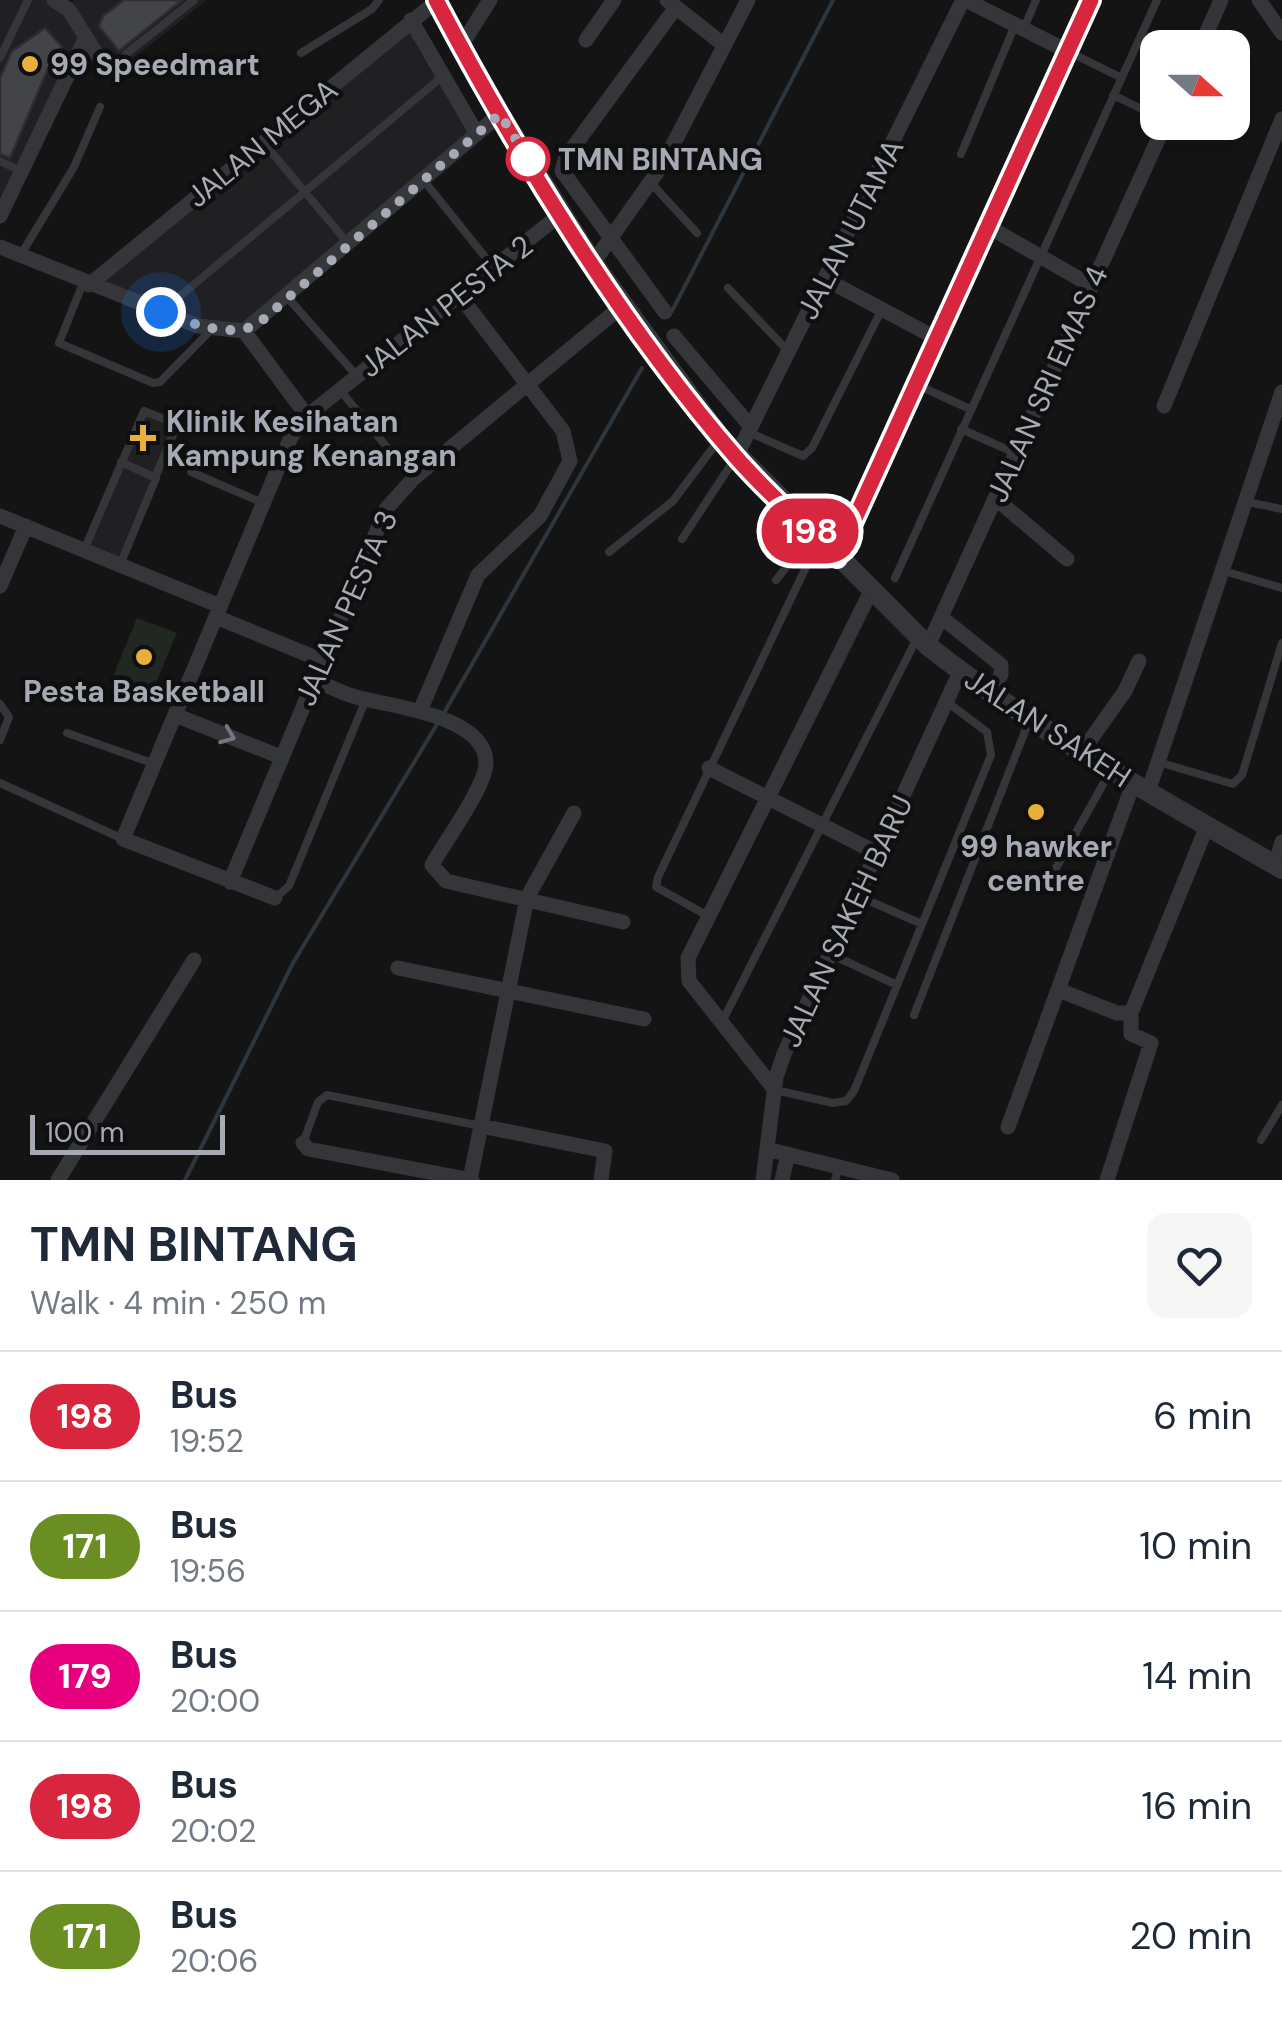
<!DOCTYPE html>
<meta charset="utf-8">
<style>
body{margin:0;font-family:"DM Sans",sans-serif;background:#f6f6f7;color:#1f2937;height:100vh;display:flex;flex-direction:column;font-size:38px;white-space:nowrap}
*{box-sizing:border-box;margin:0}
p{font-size:32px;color:#747a83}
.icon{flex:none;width:55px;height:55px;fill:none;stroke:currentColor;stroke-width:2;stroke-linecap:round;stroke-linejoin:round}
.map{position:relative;height:1180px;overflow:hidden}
.panel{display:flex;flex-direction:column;background:#fff;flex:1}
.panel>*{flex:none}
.badge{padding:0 20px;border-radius:32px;font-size:35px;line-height:65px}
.needle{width:65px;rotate:111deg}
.tools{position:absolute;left:1140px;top:30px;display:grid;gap:20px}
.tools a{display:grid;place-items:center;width:110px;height:110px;border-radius:20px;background:#fff;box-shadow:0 10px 40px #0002;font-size:50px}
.scale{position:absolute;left:30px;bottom:25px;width:195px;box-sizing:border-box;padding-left:10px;border:5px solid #a6aab5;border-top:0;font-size:28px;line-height:35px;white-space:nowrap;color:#a6aab5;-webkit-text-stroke:8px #0f0f10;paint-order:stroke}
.you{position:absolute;width:50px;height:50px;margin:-25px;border:8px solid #fff;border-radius:50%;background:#1a73e8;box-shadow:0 0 0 15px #1a73e833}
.map>.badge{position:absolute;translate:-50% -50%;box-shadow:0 0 0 5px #fff}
.round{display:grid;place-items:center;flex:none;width:105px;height:105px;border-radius:20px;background:#f6f6f7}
.summary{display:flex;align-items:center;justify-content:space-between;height:170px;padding:0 30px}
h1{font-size:48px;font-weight:700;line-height:75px}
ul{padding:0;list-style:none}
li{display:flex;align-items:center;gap:30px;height:130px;padding:0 30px;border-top:2px solid #e0e1e3}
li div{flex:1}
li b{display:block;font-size:38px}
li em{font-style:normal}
li .badge{min-width:110px;font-weight:700;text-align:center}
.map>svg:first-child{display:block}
.built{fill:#202022}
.green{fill:#202821}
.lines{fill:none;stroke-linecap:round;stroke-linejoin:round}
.stream{stroke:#2e363d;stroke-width:4}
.building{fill:#434448;stroke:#2e2e31;stroke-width:2.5}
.service{stroke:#35363a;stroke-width:8}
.minor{stroke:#35363a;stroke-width:15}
.tertiary{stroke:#35363a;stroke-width:20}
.oneway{stroke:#73767e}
.line-casing{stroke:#fff;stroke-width:22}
.line{stroke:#d7263d;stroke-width:15}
.walk{stroke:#a6aab5;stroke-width:10;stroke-dasharray:0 18}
.poi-dot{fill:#e6b03b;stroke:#0f0f10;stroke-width:4}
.stop-dot{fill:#fff;stroke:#d7263d;stroke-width:5}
.labels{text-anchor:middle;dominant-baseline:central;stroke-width:9;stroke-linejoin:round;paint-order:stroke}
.poi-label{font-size:30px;font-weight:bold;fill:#a6aab5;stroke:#0f0f10;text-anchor:start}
.street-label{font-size:30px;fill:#a6aab5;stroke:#0f0f10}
.stop-label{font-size:30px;font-weight:bold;fill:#a6aab5;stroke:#0f0f10;text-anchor:start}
</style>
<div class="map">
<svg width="1282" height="1180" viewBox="0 0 1282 1180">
<rect width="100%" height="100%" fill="#141415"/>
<!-- built -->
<path class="built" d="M0 0H63L69 4 74 0H207L108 78 85 48 0 226Z
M412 14 483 136 260 328 242 336 88 280Z
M147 408 178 420 181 428 121 571 79 553 139 412Z"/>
<!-- green -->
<path class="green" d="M137 618 177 633 150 696 111 681Z"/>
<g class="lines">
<!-- stream -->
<path class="stream" d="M672 311 833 0
M444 713 642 368
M185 1180 293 963 439 721"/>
</g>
<!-- building -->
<path class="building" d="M124 0H182L119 51 99 26 103 16Z
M45 28 62 47 49 66 10 158 0 154V78L12 51Z"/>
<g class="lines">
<!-- service -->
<path class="service" d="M1024 28 1036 0
M1067 51 1120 77
M301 53 372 9 379 0
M126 54 194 0
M0 58 28 0
M1113 95 1158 117
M263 142 347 242
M961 154 1015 25
M0 161 21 171
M425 182 494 268
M651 183 697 233
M20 256 74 167 100 107
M83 283 59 343 153 383 160 382 211 330
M728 288 787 350
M288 298 357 376
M161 312 443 76
M915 384 970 409
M340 390 413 479
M961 429 1015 453
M748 432 803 456 812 448 882 309
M191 472 263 503
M1247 502 1282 509
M682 539 736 457
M84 550 144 411 177 424 156 475
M609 552 673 501 718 441
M120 565 156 478 121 462
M1224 571 1282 588
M895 578 1157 0
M776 580 813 534
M0 704 9 717 0 740
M67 733 155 764
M1158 762 1233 784 1242 775 1282 643
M0 783 123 839
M1051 877 1111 770
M858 896 922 924
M275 898 289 886 366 699
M708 916 656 887 658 877 819 540
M830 954 897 985
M914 1015 1029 721
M723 1020 916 640
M775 1090 833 1103 846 1101 854 1091 991 755 987 732 947 702
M1261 1140 1282 1105
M303 1143 318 1102 327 1095 481 1126
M835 1180 839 1165"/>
<!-- minor -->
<path class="minor" d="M54 0 69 10 101 61
M667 0 724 45
M966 0 1067 51
M1259 0 1282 33
M411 20 477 134
M586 40 614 0
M461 46 490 0
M1200 48 1221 0
M0 216 86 37
M987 226 1092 286
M0 247 198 326 244 331
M593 263 663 164 748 0
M825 279 936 338
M89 285 437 1
M665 312 562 171 566 157 674 10
M244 331 500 114
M244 331 307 416
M674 336 751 427
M1164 406 1282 119
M736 457 963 0
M995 498 1067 559
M0 516 220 606
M837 558 1091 0
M0 586 26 526
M216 617 321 660
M941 617 1001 665V675L989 691
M928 646 1166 122
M313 679C327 685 341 693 356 697 388 706 486 715 486 763 486 786 444 843 432 865L446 881 623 922
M420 711 478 575 540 516 570 461 563 431 459 295
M175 715 281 757
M1081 753 1125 691 1139 661
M709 768 877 853
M1148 792 1282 392
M1275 865 1282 842
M230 882 386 509 413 479 622 306
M275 898 123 839 291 437 307 416 561 214
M398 968 644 1019
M1061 991 1117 1013H1131L1207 826
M775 1090 689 981 688 958 871 591
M481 1126 605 1151 601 1180
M1008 1127 1133 784
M303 1143 308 1149 472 1180
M770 1150 892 1180
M58 1180 194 960
M470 1180 527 898 574 813
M763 1180 776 1077 784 1054 960 672
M782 1180 788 1154
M1107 1180 1151 1043 1131 1034V1013"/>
<!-- tertiary -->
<path class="tertiary" d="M436 0 500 114 593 263 720 437 928 646C1038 733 1161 799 1282 869"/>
</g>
<!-- one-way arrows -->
<defs><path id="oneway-chevron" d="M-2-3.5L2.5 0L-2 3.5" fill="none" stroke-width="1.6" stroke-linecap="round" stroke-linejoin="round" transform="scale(2.5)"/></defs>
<use class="oneway" href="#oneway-chevron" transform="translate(228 736) rotate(22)"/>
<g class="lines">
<defs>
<path id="line" d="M436 0C517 154 621 324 735 456 766 492 803 524 837 558L1091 0"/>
</defs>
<!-- line casing -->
<use href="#line" class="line-casing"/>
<!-- line -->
<use href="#line" class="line"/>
<!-- walk -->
<path class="walk" d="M161 312C190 323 229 339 258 324L500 114 534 169 528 159"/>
</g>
<!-- markers -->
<g class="poi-dot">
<circle cx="30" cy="64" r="10"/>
<path d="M138 423h10v10h10v10h-10v10h-10v-10h-10v-10h10z"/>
<circle cx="144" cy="657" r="10"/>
<circle cx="1036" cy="812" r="10"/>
</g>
<circle class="stop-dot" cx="528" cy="159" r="20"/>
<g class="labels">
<!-- poi labels -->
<g class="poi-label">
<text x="50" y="64">99 Speedmart</text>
<text x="166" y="421">Klinik Kesihatan<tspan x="166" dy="34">Kampung Kenangan</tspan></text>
<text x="144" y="691" text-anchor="middle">Pesta Basketball</text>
<text x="1036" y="846" text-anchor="middle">99 hawker<tspan x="1036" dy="34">centre</tspan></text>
</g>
<!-- street labels -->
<g class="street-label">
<text transform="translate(262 143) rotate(-39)">JALAN MEGA</text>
<text transform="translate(850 229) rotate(-63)">JALAN UTAMA</text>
<text transform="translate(446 306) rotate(-38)">JALAN PESTA 2</text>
<text transform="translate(1047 384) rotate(-66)">JALAN SRI EMAS 4</text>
<text transform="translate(346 608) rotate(-66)">JALAN PESTA 3</text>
<text transform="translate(1048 728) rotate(33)">JALAN SAKEH</text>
<text transform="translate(846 921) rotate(-65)">JALAN SAKEH BARU</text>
</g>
<!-- stop labels -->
<g class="stop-label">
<text x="558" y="159">TMN BINTANG</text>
</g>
</g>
</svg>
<div class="tools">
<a><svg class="needle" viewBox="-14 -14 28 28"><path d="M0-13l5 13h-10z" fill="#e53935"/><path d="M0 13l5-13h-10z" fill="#747a83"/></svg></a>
</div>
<div class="scale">100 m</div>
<div class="you" style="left:161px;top:312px"></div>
<b class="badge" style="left:810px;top:531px;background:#d7263d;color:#fff">198</b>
</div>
<section class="panel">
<div class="summary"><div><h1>TMN BINTANG</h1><p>Walk · 4 min · 250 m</p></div><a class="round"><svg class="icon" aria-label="heart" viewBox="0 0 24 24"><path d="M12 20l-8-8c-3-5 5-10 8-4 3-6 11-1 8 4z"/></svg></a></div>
<ul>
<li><span class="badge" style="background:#d7263d;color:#fff">198</span><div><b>Bus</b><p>19:52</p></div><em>6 min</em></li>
<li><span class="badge" style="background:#6b8e23;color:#fff">171</span><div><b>Bus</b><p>19:56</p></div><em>10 min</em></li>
<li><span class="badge" style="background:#e6007e;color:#fff">179</span><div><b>Bus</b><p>20:00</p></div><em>14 min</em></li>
<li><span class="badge" style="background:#d7263d;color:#fff">198</span><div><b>Bus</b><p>20:02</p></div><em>16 min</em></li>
<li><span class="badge" style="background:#6b8e23;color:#fff">171</span><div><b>Bus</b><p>20:06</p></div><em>20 min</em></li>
</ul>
</section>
